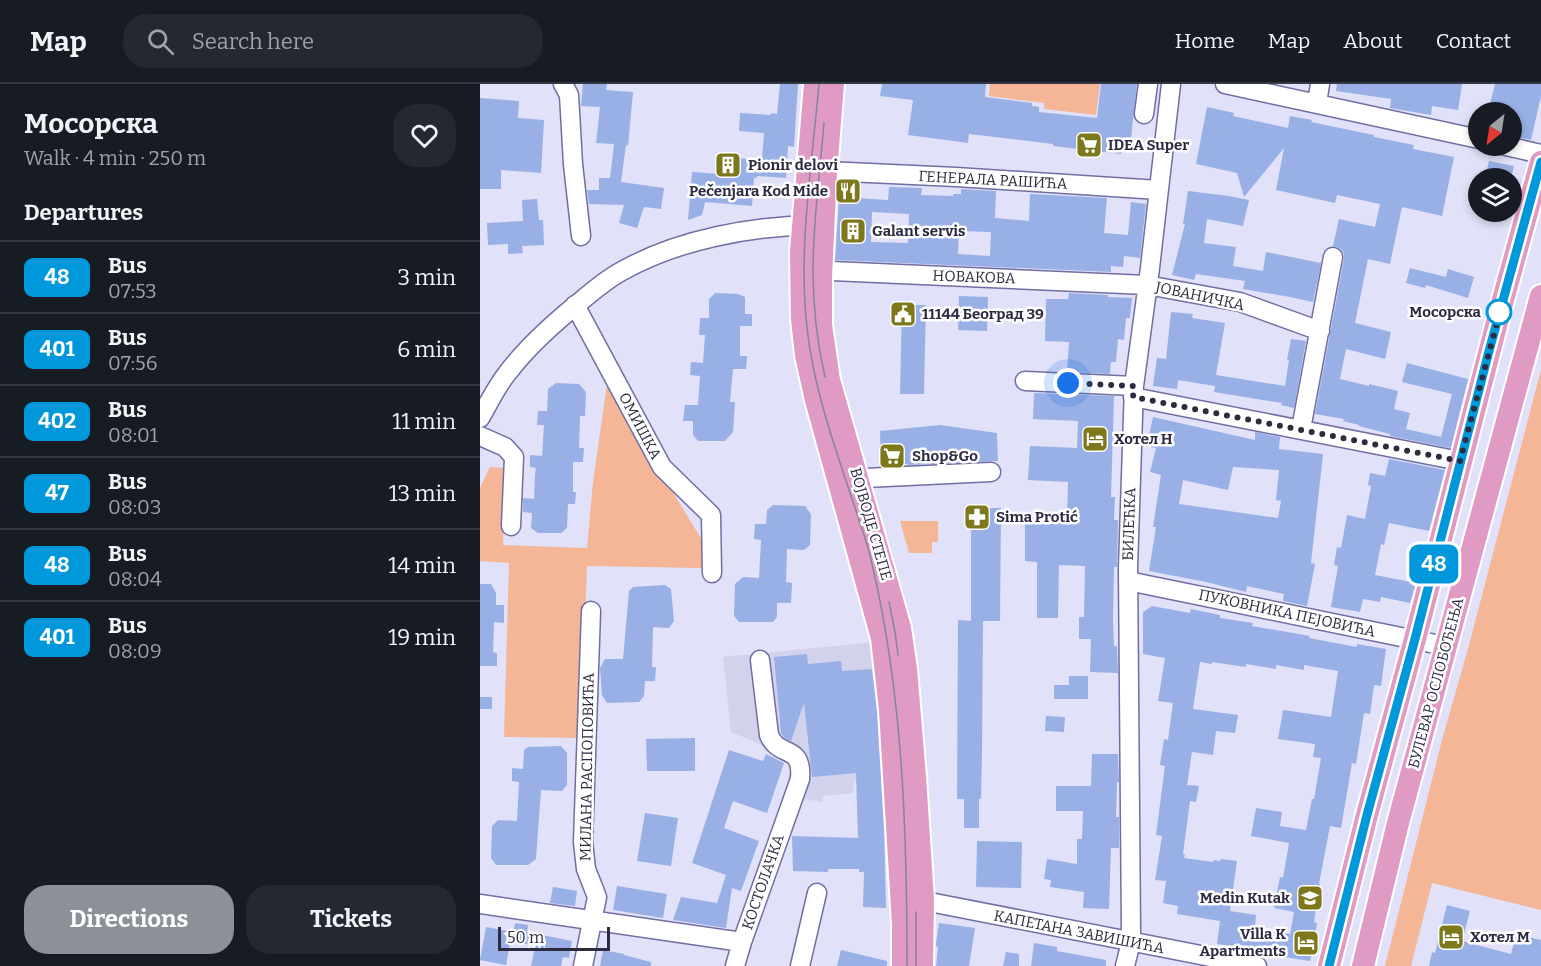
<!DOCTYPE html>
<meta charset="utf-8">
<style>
body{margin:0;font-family:Bitter,serif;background:#242831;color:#f1f3f6;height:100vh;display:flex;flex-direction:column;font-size:22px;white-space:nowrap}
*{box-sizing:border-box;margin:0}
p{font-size:20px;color:#9ea1a6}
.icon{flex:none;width:33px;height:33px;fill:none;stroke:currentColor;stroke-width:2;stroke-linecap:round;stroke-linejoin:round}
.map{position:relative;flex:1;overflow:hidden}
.sheet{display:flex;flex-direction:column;background:#171b24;width:480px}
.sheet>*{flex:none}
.badge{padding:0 12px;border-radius:9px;font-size:21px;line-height:39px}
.needle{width:39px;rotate:210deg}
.buttons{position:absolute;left:988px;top:18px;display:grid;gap:12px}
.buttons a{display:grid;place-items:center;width:54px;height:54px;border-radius:50%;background:#171b24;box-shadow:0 3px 9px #0003;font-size:30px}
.scale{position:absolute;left:18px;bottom:15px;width:112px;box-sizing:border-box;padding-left:6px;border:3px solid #2c2b42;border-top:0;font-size:16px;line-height:21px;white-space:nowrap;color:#2c2b42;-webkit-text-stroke:4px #fff;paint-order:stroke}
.you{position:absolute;width:30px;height:30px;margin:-15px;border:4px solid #fff;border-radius:50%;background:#1a73e8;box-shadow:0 0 0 9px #1a73e833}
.map>.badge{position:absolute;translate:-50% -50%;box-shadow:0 0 0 3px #fff}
h2{padding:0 24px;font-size:22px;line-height:54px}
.round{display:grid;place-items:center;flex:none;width:63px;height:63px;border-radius:24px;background:#242831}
.summary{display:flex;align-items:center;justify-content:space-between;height:102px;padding:0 24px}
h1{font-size:28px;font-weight:700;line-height:45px}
.button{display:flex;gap:12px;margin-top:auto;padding:12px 24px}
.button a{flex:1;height:69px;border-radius:24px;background:#8c9099;color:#fff;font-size:24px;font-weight:700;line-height:69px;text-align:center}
.button a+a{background:#242831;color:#f1f3f6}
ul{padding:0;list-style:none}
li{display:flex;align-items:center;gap:18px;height:72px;padding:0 24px;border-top:2px solid #363941}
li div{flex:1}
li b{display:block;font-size:22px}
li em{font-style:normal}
li .badge{min-width:66px;font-weight:700;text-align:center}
header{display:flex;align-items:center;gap:36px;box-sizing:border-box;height:84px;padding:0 30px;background:#171b24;border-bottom:2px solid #363941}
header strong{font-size:28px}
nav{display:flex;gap:33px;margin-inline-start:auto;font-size:21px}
.search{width:420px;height:54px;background:#242831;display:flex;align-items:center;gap:15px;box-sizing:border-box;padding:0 21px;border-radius:24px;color:#9ea1a6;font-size:22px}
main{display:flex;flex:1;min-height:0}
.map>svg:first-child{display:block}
.built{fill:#d2d2ed}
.green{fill:#f5b597}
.building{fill:#98b0e5;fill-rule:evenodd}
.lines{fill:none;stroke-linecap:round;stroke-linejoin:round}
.minor-casing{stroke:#706ea3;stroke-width:21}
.major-casing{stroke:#fff;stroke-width:26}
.minor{stroke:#fff;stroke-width:18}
.major{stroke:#df9bc4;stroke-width:22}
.tram{stroke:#85849c;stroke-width:1.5}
.line-casing{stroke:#fff;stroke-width:14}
.line{stroke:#0098da;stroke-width:9}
.walk{stroke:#2c2b42;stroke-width:6;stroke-dasharray:0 10.8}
.stop-dot{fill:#fff;stroke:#0098da;stroke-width:3}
.labels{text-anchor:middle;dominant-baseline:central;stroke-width:5;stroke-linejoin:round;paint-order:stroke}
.poi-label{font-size:15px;font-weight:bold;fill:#2c2b42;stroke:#fff;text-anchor:start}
.street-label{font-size:15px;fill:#2c2b42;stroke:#fff}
.stop-label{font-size:15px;font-weight:bold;fill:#2c2b42;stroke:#fff;text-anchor:end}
</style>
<header>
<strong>Map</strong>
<div class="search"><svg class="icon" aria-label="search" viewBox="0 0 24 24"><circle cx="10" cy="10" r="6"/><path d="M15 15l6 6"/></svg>Search here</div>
<nav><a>Home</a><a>Map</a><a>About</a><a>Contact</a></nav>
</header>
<main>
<section class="sheet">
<div class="summary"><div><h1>Мосорска</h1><p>Walk · 4 min · 250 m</p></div><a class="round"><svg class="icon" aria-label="heart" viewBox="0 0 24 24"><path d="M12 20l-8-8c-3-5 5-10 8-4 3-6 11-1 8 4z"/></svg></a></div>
<h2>Departures</h2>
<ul>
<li><span class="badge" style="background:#0098da;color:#fff">48</span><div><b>Bus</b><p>07:53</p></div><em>3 min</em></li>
<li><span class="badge" style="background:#0098da;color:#fff">401</span><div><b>Bus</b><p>07:56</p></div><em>6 min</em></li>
<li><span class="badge" style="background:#0098da;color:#fff">402</span><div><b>Bus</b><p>08:01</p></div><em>11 min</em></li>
<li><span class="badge" style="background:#0098da;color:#fff">47</span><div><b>Bus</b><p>08:03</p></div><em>13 min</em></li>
<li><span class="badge" style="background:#0098da;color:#fff">48</span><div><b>Bus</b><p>08:04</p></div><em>14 min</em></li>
<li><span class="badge" style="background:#0098da;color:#fff">401</span><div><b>Bus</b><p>08:09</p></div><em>19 min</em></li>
</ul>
<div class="button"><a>Directions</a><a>Tickets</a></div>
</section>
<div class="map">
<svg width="1061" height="882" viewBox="0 0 1061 882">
<rect width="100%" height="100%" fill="#e1e1f9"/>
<!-- built -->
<path class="built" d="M396 558 408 696 374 697 373 709 343 712 342 718 304 712 311 681 292 665 251 648 243 573Z"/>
<!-- green -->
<path class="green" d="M510 0H620L616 31 564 25V19L509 12Z
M1061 286V826L952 799 931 882H905L962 656 989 561Z
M127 300 222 456V484L107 482 100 654 24 653 29 479 0 477V404L10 383 26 384 23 461 107 464 113 398Z
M420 437H458V458H452V469H429Z"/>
<!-- building -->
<path class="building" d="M103 0H127L126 6 153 8 148 62 146 61 141 98 184 104 181 125 164 123 157 144 139 139 144 121 109 120 107 106H119V94H130L134 60 116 59 120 23 101 22Z
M300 0H318L314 63 308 62 306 94 277 92V94H274L272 122 225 118 222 131 208 136 212 88 240 90 242 71 256 72V74L282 76 284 49 259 47 260 29 291 31V29L297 30Z
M402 0H506L505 13 552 19V22L559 23V28L617 34 621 0H657L650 64 645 63V67H641V70L573 62V60L489 50 488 59 428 51 433 16 400 12Z
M857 0H982L978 26 952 22 951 31 910 24 911 15 856 7Z
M1015 0H1061V12L1051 56 1032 52V28H1008Z
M0 14 39 17 38 34 64 36 61 89 21 86V105H0Z
M727 23 754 29 753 32 808 44 810 32 832 36 831 38 894 51V53L934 61 933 65 974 73 962 132 922 123 910 180 888 175 875 239 911 248 905 275 866 265 860 295 889 302V300L918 307 914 325 930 329 926 345 961 353 972 310 922 298 927 279 988 295 971 364 910 352V350L879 342V341L863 337 864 335 835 330 864 175V170L861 165 853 162 859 135 895 143 900 120 857 111 855 119 796 106 804 64 764 113 757 89 716 80Z
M1009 77 1034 82 1031 94H1005Z
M360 99 376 100 375 114 408 116 409 103 442 104 441 111 473 112V110H481V105L516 107 515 134 549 137 550 110 627 114 624 149 648 151 651 118 666 120 660 174 644 172 643 183 631 182V188L355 176ZM392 128 429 130 428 159 391 158ZM479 147 511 148 510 172 478 170Z
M708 107 749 112 769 116 763 142 727 135 724 159 756 163 753 182 783 187 786 168 841 179 833 218 810 213 763 205 765 197 716 190 714 196 692 191 705 140H703Z
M57 115 59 136H63L64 161 42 162 43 169 28 170V160L8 161 7 139 43 137 42 116Z
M930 184 966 193 968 185 994 193 988 214 946 201 945 204 926 199Z
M235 209 258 210 265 213V230H272V242H260V272H267L266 285H253L250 318H255L253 348 245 357H218L213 351V337H203L205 321H218L220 292 210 291 211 278 223 279 225 251H219L220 234H229V215Z
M589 209 628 211V213L652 214 650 234H646L644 256 638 255 636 278H631L630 290 587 288 589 258 565 257 566 215H588Z
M479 212 508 213 507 247 478 246Z
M422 221H446L444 310H420Z
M691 228 713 230 712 234 745 239 736 291 805 302 809 276H807L811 255 826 257 814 324 801 321 802 319 734 308 735 302 698 296 697 305 673 302 677 274 686 275Z
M76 299 99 300 106 308 105 332H100L99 364H104L103 378H93V408H96L95 420H88L87 444 81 449H58L51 444 52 429 43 428V414L54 415 55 390 56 384 50 383V371L62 372 64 341H57L58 327H67L68 305Z
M554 309 634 312 631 413H635L634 436H638L637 483H634L633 534 634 562H637L638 589 610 588 611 555H599V533H604L605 482 579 481 578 534H557V478L545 477V433L587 434 588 398 548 396 550 362 597 364 598 337 553 335Z
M673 333 775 356V348L800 353 799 365 843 370 831 479 835 480 827 522 803 517 804 510 767 502 766 508 726 498 669 487 676 443H673L681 391 670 388 676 364 671 363 673 352 669 351ZM753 383 799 386 796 416 801 417 798 434 699 420 703 396 748 406Z
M460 341 517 349 518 377 430 381 401 375 400 347Z
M909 375 965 386 949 447 909 439 904 461 901 460 895 491 936 499 930 519 901 513 900 518 883 515 880 528 851 523 858 482 854 481 857 463 861 464 867 431 885 435 891 402 888 401 890 389 905 392Z
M293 421 325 422 331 430 330 461 324 466 307 465 306 498 312 499 311 519H297V533L293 538H259L254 532 255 500 263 493 279 494 281 456 274 455 275 440H286L287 426Z
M491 424H521L520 537H503L502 669 501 715H499V744H484V715H477L478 536 491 537Z
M0 500H11L16 509V521H24V539L14 538 13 568 17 569V582H0Z
M185 501 191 505 194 537 189 544 173 543 172 583H176L175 597H165L164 612 159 618 127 619 122 611 120 584 125 575H143L149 507 153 503Z
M672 522 710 529 711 525 740 531V534L773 539 772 542 830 552 829 554 877 563V560L906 565 901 602 894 601 890 630 884 629 876 680 872 679 861 744 850 742 839 800H840L834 838 837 839 830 877 783 870V867L737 860 740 837 697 830 698 822 683 819 686 797 675 796 682 752 676 751 685 682 680 681 684 655 688 656 693 619 678 617 685 574 663 570V528ZM720 578 732 580V578L766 583V580L796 585V581L824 586V581L858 587 851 633 803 626 798 655 835 660 833 673 841 674 834 715H832L826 746 800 742 802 728 776 724 771 752 809 759 803 794 800 793 794 824 814 828 810 850 775 844 776 831 750 827 757 777 741 775 740 777 734 776 733 778 704 774 705 771 703 770 710 717 716 718 719 702 707 701 712 668 733 671 736 647 755 649 758 631 713 625Z
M327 570 328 580 361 577 362 587 392 585 397 627 404 743 406 824 383 823 384 788H379V785H348V788L313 787 312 752 378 754 376 689 332 693 324 619 311 657 305 654 301 649 294 573Z
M589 592H608V615H574V601H589Z
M0 613H12V625H0Z
M566 632 585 633 584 648 565 647Z
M215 654V687H167L166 655Z
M81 662 87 669V701L82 707 61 706 56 775 48 781H16L11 774 12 742 18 736 37 737 39 698 32 697V684L43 685 44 666 48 663Z
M249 666 283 677 286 670 304 679 287 729 253 717 244 744 279 757 261 807 252 804 246 844 193 836 201 813 237 819 246 791 212 779Z
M612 670H638L639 698H637L636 733H639V764H631L629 825 603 824 604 808 570 803 571 796 564 795 567 775 597 780V755H602L603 727H576V702H611Z
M165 729 198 734 191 782 157 777Z
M497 757 542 758 541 804 496 803Z
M137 802 187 810 183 834 133 826Z
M73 803 97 807 95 822 70 819Z
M967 821 990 827 982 857 1031 870 1036 850 1061 856V882H949L952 868 955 869Z
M35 839 48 841 47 848 92 857 89 874 83 873 81 882H51L55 862 32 857Z
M459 839 495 844 489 882H456L458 863 456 862V859Z
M6 843 32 848 26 881 0 876Z
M554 859 577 863V867L626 876V882H551Z
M123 866 144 870V871L171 878V882H120Z
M361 866 407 877V882H357Z
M526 868 539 870V882H523Z"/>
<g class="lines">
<defs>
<path id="minor" d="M83 0 89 11 93 80 101 152
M745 0 999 55
M837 19 840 0
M664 30 668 0
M1026 62 1061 70
M346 87 476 93 679 106
M329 186 667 201 760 218 840 247
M95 221 182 383 231 431 232 489
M545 297 654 302
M653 313 980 377
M0 334C9 319 17 301 29 287 49 261 75 238 101 217 114 206 127 195 142 187 199 155 272 142 337 141
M821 345 853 173
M0 352 25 363 34 373 31 442
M379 396 385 394 511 388
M648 497 965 562
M429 814 777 882
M0 820 262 858
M103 882 117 813 106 785 103 758 111 527
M255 882 262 858 320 695C323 659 299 675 289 651L280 576
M320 882 337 809
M645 882 651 858V848L648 484 654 302 670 184 691 0"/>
<path id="major" d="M335 0 321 168 322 235 326 271 336 316 402 554 410 626 423 840V882
M353 0 346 87 341 193V241L349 296 420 544 426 585 435 693 443 816 442 882
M849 882 887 731 935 555 1021 223 1061 78
M883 882 918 739 1061 212"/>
</defs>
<!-- minor casing -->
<use href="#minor" class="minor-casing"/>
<!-- major casing -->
<use href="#major" class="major-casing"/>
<!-- minor -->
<use href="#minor" class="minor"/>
<!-- major -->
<use href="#major" class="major"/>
<!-- tram -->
<path class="tram" d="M339 0C332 80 318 165 327 244 334 309 358 371 378 433 383 448 389 464 392 480 423 611 427 748 427 882
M344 39C340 88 333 138 333 187 333 222 337 258 345 293
M409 518 415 548 418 571
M436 828V882"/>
</g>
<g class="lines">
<defs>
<path id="line" d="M849 882 887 731 935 555 1009 267 1061 78"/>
</defs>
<!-- line casing -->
<use href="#line" class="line-casing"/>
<!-- line -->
<use href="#line" class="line"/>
<!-- walk -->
<path class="walk" d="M588 299 654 302 653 313 980 377 1021 224 1019 228"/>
</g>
<!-- icons -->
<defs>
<symbol id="supermarket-square" viewBox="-11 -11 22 22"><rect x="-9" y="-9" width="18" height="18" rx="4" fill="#7e781d" stroke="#fff"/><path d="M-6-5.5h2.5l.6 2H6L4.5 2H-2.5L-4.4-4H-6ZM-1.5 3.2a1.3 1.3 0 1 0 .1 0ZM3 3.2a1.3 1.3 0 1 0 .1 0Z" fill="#fff"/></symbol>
<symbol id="building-square" viewBox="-11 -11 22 22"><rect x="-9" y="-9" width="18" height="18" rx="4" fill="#7e781d" stroke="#fff"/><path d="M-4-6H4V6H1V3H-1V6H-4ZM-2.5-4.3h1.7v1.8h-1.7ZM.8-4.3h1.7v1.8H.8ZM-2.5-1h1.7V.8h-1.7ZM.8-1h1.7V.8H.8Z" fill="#fff"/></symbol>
<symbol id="restaurant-square" viewBox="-11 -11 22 22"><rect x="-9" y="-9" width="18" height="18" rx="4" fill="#7e781d" stroke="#fff"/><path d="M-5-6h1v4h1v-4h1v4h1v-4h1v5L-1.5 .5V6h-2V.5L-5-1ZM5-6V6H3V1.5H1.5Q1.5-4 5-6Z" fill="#fff"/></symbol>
<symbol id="civic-square" viewBox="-11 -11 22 22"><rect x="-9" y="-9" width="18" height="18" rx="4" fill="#7e781d" stroke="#fff"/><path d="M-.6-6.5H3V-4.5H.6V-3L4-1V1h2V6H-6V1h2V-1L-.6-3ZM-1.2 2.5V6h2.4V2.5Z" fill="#fff"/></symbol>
<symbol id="hotel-square" viewBox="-11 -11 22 22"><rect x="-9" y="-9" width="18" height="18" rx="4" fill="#7e781d" stroke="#fff"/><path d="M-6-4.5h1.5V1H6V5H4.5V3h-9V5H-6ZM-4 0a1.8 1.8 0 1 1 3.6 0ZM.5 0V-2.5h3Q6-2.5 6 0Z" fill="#fff"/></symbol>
<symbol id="pharmacy-square" viewBox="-11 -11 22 22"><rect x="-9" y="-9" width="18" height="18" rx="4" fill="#7e781d" stroke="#fff"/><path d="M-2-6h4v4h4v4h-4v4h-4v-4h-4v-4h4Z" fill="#fff"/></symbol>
<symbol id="school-square" viewBox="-11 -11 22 22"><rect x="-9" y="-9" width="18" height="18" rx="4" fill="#7e781d" stroke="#fff"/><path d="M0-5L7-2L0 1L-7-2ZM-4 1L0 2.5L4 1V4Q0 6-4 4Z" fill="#fff"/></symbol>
</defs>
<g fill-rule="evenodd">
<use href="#supermarket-square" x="594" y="46" width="30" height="30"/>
<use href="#building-square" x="233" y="66" width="30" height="30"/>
<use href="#restaurant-square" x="353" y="92" width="30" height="30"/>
<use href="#building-square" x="358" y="132" width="30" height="30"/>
<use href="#civic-square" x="408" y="215" width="30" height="30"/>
<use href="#hotel-square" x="600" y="340" width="30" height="30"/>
<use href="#supermarket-square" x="397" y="357" width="30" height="30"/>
<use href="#pharmacy-square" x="482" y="418" width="30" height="30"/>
<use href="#school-square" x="815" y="799" width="30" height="30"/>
<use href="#hotel-square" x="956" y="838" width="30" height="30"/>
<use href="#hotel-square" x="811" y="844" width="30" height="30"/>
</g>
<!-- markers -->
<circle class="stop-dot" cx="1019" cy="228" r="12"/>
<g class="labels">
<!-- poi labels -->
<g class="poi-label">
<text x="628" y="61">IDEA Super</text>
<text x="268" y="81">Pionir delovi</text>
<text x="348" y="107" text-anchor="end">Pečenjara Kod Mide</text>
<text x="392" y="147">Galant servis</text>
<text x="442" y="230">11144 Београд 39</text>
<text x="634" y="355">Хотел Н</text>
<text x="432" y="372">Shop&amp;Go</text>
<text x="516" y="433">Sima Protić</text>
<text x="810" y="814" text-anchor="end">Medin Kutak</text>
<text x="806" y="850" text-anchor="end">Villa K<tspan x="806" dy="17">Apartments</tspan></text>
<text x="990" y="853">Хотел М</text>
</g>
<!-- street labels -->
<g class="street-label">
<text transform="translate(513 96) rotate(3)">ГЕНЕРАЛА РАШИЋА</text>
<text transform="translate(494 193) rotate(2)">НОВАКОВА</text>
<text transform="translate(720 212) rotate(12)">ЈОВАНИЧКА</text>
<text transform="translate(160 342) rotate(62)">ОМИШКА</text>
<text transform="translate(391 440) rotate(74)">ВОЈВОДЕ СТЕПЕ</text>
<text transform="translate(649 440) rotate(-88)">БИЛЕЋКА</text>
<text transform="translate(807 529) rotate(12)">ПУКОВНИКА ПЕЈОВИЋА</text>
<text transform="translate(956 599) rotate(-75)">БУЛЕВАР ОСЛОБОЂЕЊА</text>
<text transform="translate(107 683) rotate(-89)">МИЛАНА РАСПОПОВИЋА</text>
<text transform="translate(283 798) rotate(-71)">КОСТОЛАЧКА</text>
<text transform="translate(599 848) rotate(11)">КАПЕТАНА ЗАВИШИЋА</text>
</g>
<!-- stop labels -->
<g class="stop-label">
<text x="1001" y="228">Мосорска</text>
</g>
</g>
</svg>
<div class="buttons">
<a><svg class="needle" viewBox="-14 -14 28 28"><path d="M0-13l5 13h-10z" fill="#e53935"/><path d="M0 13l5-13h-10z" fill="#9ea1a6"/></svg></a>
<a><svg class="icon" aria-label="layers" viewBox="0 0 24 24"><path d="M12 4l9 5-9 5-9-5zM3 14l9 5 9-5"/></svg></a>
</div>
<div class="scale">50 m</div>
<div class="you" style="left:588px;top:299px"></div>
<b class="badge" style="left:954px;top:480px;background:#0098da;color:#fff">48</b>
</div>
</main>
